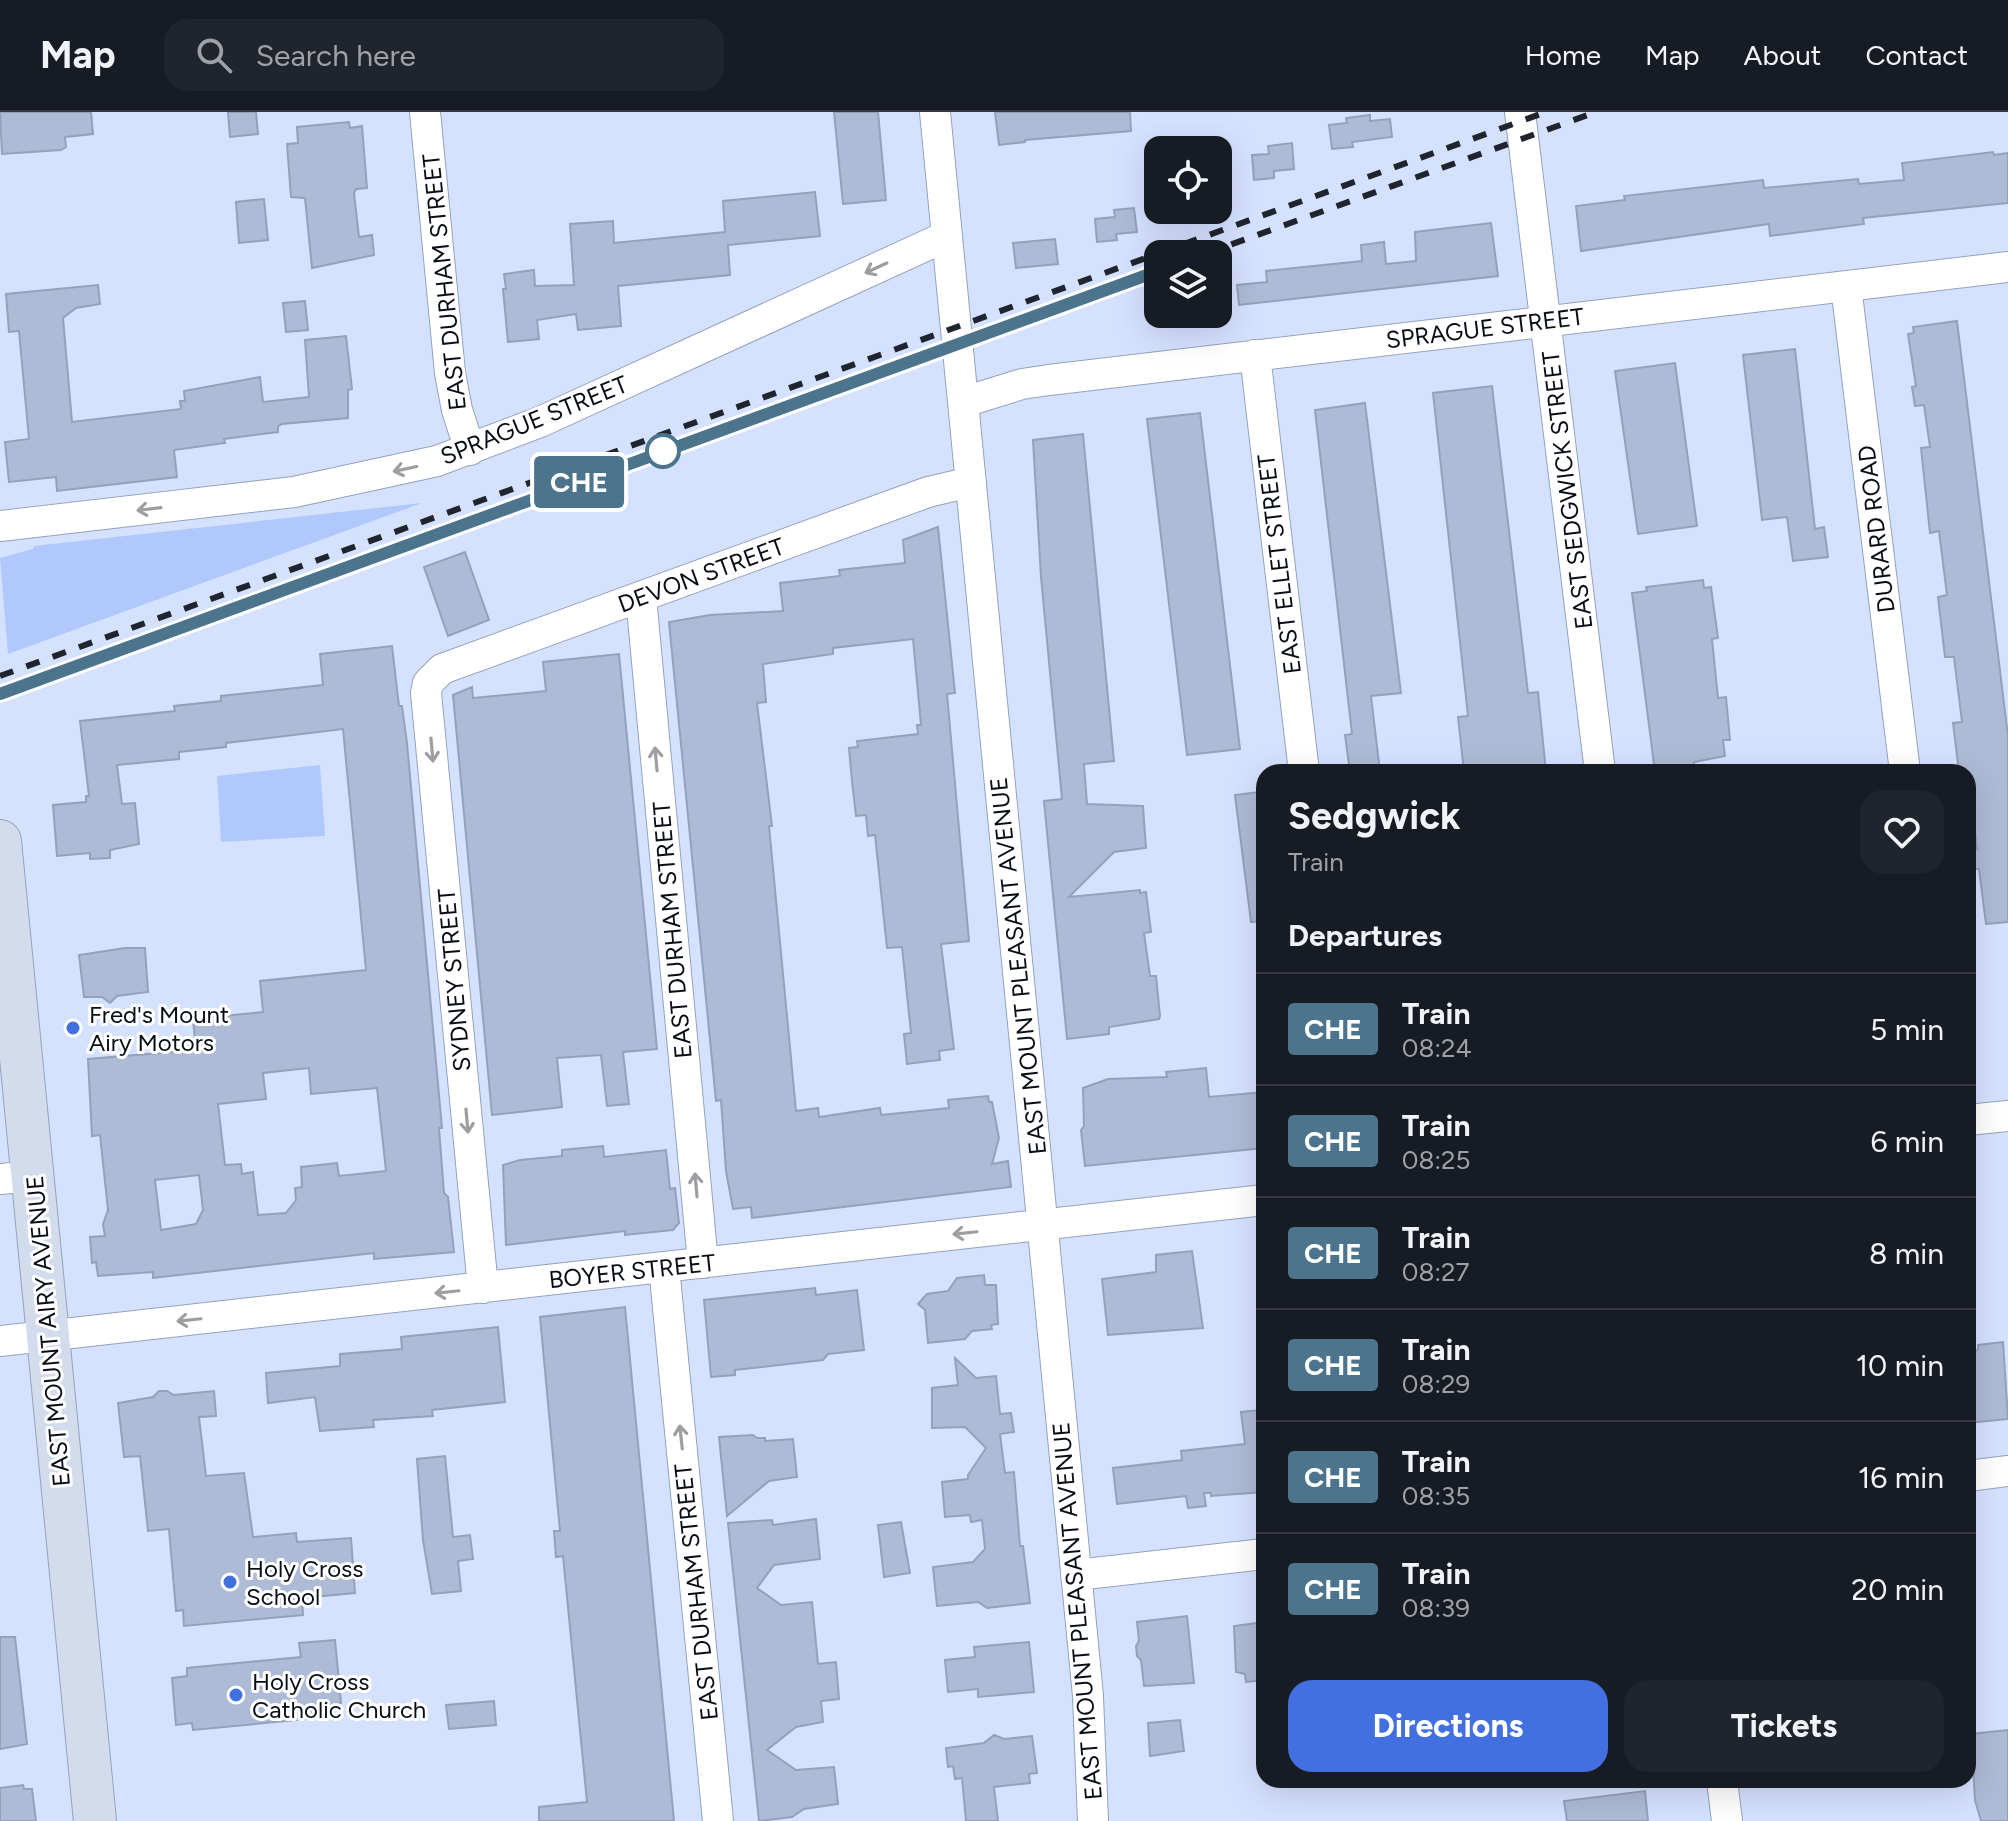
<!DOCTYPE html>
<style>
body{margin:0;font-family:Figtree,sans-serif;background:#20242c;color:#f1f3f6;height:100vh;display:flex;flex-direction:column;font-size:30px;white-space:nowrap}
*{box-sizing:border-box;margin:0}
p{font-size:26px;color:#9ea1a6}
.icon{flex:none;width:44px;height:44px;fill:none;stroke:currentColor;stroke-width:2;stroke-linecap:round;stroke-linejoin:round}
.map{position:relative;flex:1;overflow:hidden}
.sheet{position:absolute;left:1256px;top:652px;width:720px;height:1024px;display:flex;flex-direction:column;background:#171b24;border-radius:24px;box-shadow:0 8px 32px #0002}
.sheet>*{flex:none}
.badge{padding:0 16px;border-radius:6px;font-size:28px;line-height:52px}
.fabs{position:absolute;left:1144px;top:24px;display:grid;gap:16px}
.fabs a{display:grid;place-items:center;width:88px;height:88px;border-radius:16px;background:#171b24;box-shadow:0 8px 32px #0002;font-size:40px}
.map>.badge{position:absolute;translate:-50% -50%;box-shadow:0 0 0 4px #fff}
h2{padding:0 32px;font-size:30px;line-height:72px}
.round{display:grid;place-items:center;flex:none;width:84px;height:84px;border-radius:24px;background:#20242c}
.overview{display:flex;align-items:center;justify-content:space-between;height:136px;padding:0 32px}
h1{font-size:38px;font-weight:700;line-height:60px}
.action{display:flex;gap:16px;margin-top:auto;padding:16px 32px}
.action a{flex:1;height:92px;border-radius:24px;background:#4370e1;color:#fff;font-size:32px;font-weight:700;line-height:92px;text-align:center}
.action a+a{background:#20242c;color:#f1f3f6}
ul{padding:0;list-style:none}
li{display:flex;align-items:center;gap:24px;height:112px;padding:0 32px;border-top:2px solid #363941}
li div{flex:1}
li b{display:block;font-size:30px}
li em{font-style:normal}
li .badge{min-width:88px;font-weight:700;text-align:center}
header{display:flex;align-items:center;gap:48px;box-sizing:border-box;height:112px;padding:0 40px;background:#171b24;border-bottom:2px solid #363941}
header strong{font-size:38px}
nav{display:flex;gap:44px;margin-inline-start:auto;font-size:28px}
.search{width:560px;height:72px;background:#20242c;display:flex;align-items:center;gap:20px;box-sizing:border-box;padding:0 28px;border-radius:24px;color:#9ea1a6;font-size:30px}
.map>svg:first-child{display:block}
.green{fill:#b0c8fc}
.building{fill:#aebbd6;stroke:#94a1bb;stroke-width:2;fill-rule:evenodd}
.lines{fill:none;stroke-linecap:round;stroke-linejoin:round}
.street-casing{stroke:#95a2bc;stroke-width:32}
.secondary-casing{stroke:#95a2bc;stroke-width:44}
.street{stroke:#fff;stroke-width:30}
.secondary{stroke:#d3dced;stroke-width:42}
.rail{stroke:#1f242f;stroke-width:6;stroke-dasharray:14 14;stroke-linecap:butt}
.oneway{stroke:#9c9ea1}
.line-casing{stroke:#fff;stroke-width:18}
.line{stroke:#4c748c;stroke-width:12}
.stop-dot{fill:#fff;stroke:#4c748c;stroke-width:4}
.poi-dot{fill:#4370e1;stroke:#fff;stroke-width:3}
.labels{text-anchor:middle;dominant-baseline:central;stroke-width:6;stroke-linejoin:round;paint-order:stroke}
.street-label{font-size:24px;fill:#080c15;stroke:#fff}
.poi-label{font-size:24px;fill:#080c15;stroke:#fff;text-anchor:start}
</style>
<header>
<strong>Map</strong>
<div class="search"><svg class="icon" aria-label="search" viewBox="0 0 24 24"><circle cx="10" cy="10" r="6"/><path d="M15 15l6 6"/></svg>Search here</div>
<nav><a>Home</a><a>Map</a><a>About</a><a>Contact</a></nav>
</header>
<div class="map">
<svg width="2008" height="1709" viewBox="0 0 2008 1709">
<rect width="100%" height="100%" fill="#d5e2ff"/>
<!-- green -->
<path class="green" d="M422 391 8 542 0 446 33 437 34 434Z
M320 653 325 724 221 730 217 664Z"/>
<!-- building -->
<path class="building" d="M0 0H91L93 22 65 25 66 35 61 38 2 42Z
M228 0H256L258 22 230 25Z
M834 0H878L886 88 843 92Z
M995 0H1130L1131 19 1025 28V30L999 33Z
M1370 3V9L1390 7 1392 25 1352 30 1353 35 1332 37 1329 13 1347 11 1346 6Z
M349 10 350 16 362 14 367 76 356 77 354 81 359 125 372 123 374 143 312 156 305 86 291 85 287 32 298 31 297 15Z
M1292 31 1294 57 1274 59V66L1254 68 1252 43 1269 42 1268 34Z
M1993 40 1994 43 2008 41V91L1863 106 1864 112 1770 124 1769 112 1581 139 1576 94 1625 88 1624 84 1763 68 1764 76 1858 67 1859 72 1904 68 1902 51Z
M815 80 820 124 728 133 730 163 618 174 621 214 578 218 576 202 537 208 539 227 508 230 503 177H506L504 162 534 158 535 174 574 173 570 112 613 109 614 131 725 120 723 89Z
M264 87 268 128 239 131 236 90Z
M1134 96 1137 120 1116 122 1117 128 1097 130 1095 107 1115 105 1114 98Z
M1491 111 1498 164 1239 193 1237 173 1267 170 1266 159 1362 149 1361 133 1384 130 1386 152 1416 149 1415 120Z
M1055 127 1058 152 1016 156 1013 131Z
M98 173 100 192 76 196 63 206 72 310 181 297 180 289H185L184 279 260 265 263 290 309 285 305 228 346 224 352 277 348 278V306L282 312 278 314V320L224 327 225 331 174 338 177 365 57 379 56 365 9 370 5 330 29 327 19 219 9 220 6 182Z
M305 189 308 218 286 220 283 191Z
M1957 209 2008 624V810L1986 812 1979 757H1971L1968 738 1977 737 1968 660H1959L1953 611 1962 610 1954 545H1945L1938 485 1947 483 1939 419 1930 421 1921 336 1930 335 1924 293 1915 294 1912 275 1916 274 1908 222 1914 221 1913 215Z
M1795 237 1815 417 1824 415 1828 445 1793 449 1787 405 1762 408 1743 243Z
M1675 251 1697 414 1638 422 1615 259Z
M1492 274 1528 581 1538 580 1546 660H1464L1458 605 1468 604 1433 281Z
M1365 291 1401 581 1371 584 1380 660H1350L1345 623 1352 622 1315 298Z
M1200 301 1240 637 1187 643 1147 307Z
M1083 322 1114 649 1084 652 1087 692 1143 694 1146 736 1114 740 1069 785 1140 778V781L1146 780 1151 820 1144 821 1150 864H1156L1160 904 1159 907 1109 915V922L1067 927 1044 689 1062 687 1041 465 1033 328Z
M938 415 955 581 947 582 969 829 941 832 954 937 939 939 940 948 907 952 904 922 911 921 902 835 887 836 875 723 868 724 866 703 856 704 852 669 849 636 858 635 857 629 918 622 917 613H921L913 527 833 536V542L763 552 766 590 757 591 772 714H769L796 999 818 996 819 1005 880 996 881 1003 949 996 948 988 988 984 989 990H992L999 1026 992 1052 1008 1049 1011 1075 752 1106 751 1095 733 1097 726 1059 721 988 716 989 669 510 710 503 783 499 780 471 840 464 839 458 905 451 903 428Z
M465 440 489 508 448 524 424 455Z
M1703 468 1704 476 1711 475 1718 526 1712 527 1718 586 1726 585 1730 628H1723L1725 644 1694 650 1695 658 1655 660 1632 481 1647 479 1646 475Z
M392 534 399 594H402L407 631 442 1016H439L444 1081 448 1085 454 1140 374 1147V1141L153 1166V1160L98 1164 96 1150 92 1151 90 1125 105 1124 103 1112 108 1098 100 1023 92 1024 88 947 196 938 193 907 263 900 260 869 366 858 343 617 226 631V635L179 640V647L117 653 122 692 135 691 139 732 110 738V746L90 747V741L57 744 53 693 86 690V684H89L80 609 175 599 174 594 221 589V584L323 573 320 542ZM309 956 311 982 377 976 386 1059 339 1064 337 1051 301 1055 302 1075 295 1076 296 1088 286 1101 258 1103 253 1060 242 1062 241 1052 225 1053 218 992 266 987 263 961ZM199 1063 203 1098 196 1112 161 1118 155 1068Z
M619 542 657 937 623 940 629 992 607 994 601 943 557 946 562 995 492 1003 453 583 472 575 473 586 546 579 543 550Z
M1258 680 1264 729V809L1251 810 1235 683Z
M125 836H145L148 880 117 884 110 891 102 885H84L79 843Z
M1206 956 1209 985 1264 980V1036L1085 1054 1081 1018 1084 1014 1083 976 1108 967 1167 965 1166 960Z
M603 1034 604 1045 666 1038 670 1077 675 1076 679 1111 673 1118 625 1123V1119L506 1133 503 1053 520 1048 562 1044V1038Z
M1192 1139 1203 1216 1108 1223 1102 1167 1156 1160V1143Z
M984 1163 985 1173H996L998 1212 991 1213 992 1217 972 1219 965 1227 928 1231 925 1198 918 1192 927 1182 948 1179 957 1166Z
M815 1176 816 1183 857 1178 864 1238 828 1242 823 1248 735 1258V1263L711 1265 704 1188Z
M625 1195 674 1709H539V1695L587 1690 563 1444 556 1445 554 1419H560L540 1205Z
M498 1215 505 1290 432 1298 433 1304 373 1308 374 1315 320 1319 315 1285 268 1291 266 1261 340 1254V1242L402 1237 401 1225Z
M2003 1230 2008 1307 1968 1311V1240L1978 1238V1233Z
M955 1246 976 1266 996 1264 1000 1302 1011 1301 1014 1320 1000 1322 1005 1361 1014 1360 1020 1434H1023L1030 1491 987 1496 978 1490 937 1494 933 1455 973 1450 985 1437 982 1408 971 1410 970 1403 945 1405 942 1370 968 1367V1363L986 1336 965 1315 932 1316V1276L958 1273Z
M159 1279H167L174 1283 214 1279 216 1304 199 1305 206 1364 244 1361 253 1425 296 1421 297 1430 351 1426 355 1481 302 1486 303 1503 184 1514 183 1498 176 1499 169 1417 148 1419 140 1344 124 1345 118 1291 153 1285Z
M1261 1298 1264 1314V1380L1211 1384V1381H1204L1206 1394 1188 1396 1186 1384 1117 1392 1113 1356 1182 1348 1181 1339 1245 1332 1241 1300Z
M753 1323 757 1326H765V1329L793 1327 797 1365 769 1369 727 1404 719 1325Z
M445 1344 453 1425 470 1423 473 1447 458 1449 461 1479 432 1482 423 1428 417 1347Z
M816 1407 820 1447 774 1453 757 1476 781 1493 812 1490 818 1552 836 1550 839 1587 821 1589 823 1610 796 1615 767 1638 796 1658 834 1655 838 1692 804 1697 792 1705 759 1709 728 1411 772 1408 773 1413Z
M901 1410 910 1461 884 1465 878 1413Z
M1187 1504 1194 1571 1144 1574 1141 1548 1137 1544 1136 1534 1139 1529 1137 1510Z
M1264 1510V1568L1246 1570 1245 1562 1236 1560 1234 1514Z
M0 1525H15L27 1632 0 1637Z
M335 1528 341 1591 326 1593 327 1605 193 1618 192 1611 176 1613 172 1566 187 1564V1556L301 1545 299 1531Z
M1029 1530 1034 1580 978 1585V1577L948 1580 945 1548 975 1545 974 1535Z
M494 1589 496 1613 449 1617 446 1593Z
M1180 1608 1184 1639 1150 1644 1148 1611Z
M2008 1618V1709H1981L1975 1688 1971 1622Z
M994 1623 1004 1627 1032 1624 1037 1661 1029 1662 1030 1671 994 1675 998 1709H966L962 1666 955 1667 953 1654 948 1655 946 1636 984 1631Z
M23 1673 24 1677H32L36 1709H0V1676Z
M1645 1679 1648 1709H1567L1564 1689Z"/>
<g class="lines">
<defs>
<path id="street" d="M425 0 450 261 457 298 470 338
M935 0 1088 1584 1093 1709
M1520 0 1600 660
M1846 174 1905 660
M1255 243 1304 660
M964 290 1022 272 1049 268 2008 155
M0 414 294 380 437 349 540 310 947 124
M641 485 703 1151
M1968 1008 2008 1004
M0 1067 33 1064
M664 1155 718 1709
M483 1176 426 581 428 571 442 557 928 380 971 370
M0 1229 1264 1088
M1968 1364 2008 1359
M1076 1463 1264 1442
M1722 1668 1727 1709"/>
<path id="secondary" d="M0 729 95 1709"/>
</defs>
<!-- street casing -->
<use href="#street" class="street-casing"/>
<!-- secondary casing -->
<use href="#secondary" class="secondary-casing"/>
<!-- street -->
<use href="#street" class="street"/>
<!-- secondary -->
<use href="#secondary" class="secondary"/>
<!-- rail -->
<path class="rail" d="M1205 142 1596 0
M0 564 1546 0
M0 582 1158 159"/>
</g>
<!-- one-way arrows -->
<defs><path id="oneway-shaft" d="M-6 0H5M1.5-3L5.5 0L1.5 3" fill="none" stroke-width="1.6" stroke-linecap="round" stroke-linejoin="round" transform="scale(2)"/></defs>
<g class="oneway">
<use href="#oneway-shaft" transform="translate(876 156) rotate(155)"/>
<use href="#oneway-shaft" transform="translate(405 357) rotate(168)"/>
<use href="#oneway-shaft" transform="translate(149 397) rotate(173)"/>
<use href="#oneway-shaft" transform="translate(432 638) rotate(85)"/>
<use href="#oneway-shaft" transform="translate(656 647) rotate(-95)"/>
<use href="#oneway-shaft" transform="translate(467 1009) rotate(85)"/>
<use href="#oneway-shaft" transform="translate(696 1073) rotate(-95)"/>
<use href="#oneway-shaft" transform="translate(965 1121) rotate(174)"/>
<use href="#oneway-shaft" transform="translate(447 1180) rotate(174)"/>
<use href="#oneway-shaft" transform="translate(189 1208) rotate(174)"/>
<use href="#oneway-shaft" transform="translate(681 1325) rotate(-96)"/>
</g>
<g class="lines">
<defs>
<path id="line" d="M0 582 1158 159"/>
</defs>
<!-- line casing -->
<use href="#line" class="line-casing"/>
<!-- line -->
<use href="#line" class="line"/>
</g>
<!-- markers -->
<circle class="stop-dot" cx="663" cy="339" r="16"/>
<g class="poi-dot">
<circle cx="73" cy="916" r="8"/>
<circle cx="230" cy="1470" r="8"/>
<circle cx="236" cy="1583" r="8"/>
</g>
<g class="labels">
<!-- street labels -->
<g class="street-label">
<text transform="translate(444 170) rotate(-96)">EAST DURHAM STREET</text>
<text transform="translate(1485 216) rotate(-7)">SPRAGUE STREET</text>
<text transform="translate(534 308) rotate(-22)">SPRAGUE STREET</text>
<text transform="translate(1567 378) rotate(-97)">EAST SEDGWICK STREET</text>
<text transform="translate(1876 417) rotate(-97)">DURARD ROAD</text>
<text transform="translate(1279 452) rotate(-97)">EAST ELLET STREET</text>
<text transform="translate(701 463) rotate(-20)">DEVON STREET</text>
<text transform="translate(672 818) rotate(-95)">EAST DURHAM STREET</text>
<text transform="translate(1018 854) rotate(-96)">EAST MOUNT PLEASANT AVENUE</text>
<text transform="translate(454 868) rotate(-95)">SYDNEY STREET</text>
<text transform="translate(632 1159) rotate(-6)">BOYER STREET</text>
<text transform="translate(48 1219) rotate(-95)">EAST MOUNT AIRY AVENUE</text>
<text transform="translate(696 1480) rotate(-96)">EAST DURHAM STREET</text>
<text transform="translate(1077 1499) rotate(-95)">EAST MOUNT PLEASANT AVENUE</text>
</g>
<!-- poi labels -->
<g class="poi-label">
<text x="89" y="902">Fred's Mount<tspan x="89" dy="28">Airy Motors</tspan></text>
<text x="246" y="1456">Holy Cross<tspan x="246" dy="28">School</tspan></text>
<text x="252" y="1569">Holy Cross<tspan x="252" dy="28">Catholic Church</tspan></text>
</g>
</g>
</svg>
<div class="fabs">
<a><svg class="icon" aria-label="locate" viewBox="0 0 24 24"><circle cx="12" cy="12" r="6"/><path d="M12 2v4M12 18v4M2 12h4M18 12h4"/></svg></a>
<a><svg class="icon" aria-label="layers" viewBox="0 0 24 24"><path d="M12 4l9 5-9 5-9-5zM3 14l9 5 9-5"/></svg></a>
</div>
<b class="badge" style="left:579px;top:370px;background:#4c748c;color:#fff">CHE</b>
<section class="sheet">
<div class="overview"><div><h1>Sedgwick</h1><p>Train</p></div><a class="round"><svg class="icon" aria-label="heart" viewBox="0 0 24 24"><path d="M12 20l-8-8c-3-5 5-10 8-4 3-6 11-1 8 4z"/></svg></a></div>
<h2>Departures</h2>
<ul>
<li><span class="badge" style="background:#4c748c;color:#fff">CHE</span><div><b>Train</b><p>08:24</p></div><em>5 min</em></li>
<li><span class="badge" style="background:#4c748c;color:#fff">CHE</span><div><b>Train</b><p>08:25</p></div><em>6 min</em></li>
<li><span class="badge" style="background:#4c748c;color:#fff">CHE</span><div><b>Train</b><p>08:27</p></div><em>8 min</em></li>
<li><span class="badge" style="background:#4c748c;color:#fff">CHE</span><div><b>Train</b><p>08:29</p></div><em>10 min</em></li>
<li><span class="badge" style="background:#4c748c;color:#fff">CHE</span><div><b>Train</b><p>08:35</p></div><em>16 min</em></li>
<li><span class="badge" style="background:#4c748c;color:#fff">CHE</span><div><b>Train</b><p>08:39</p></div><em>20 min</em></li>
</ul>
<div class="action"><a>Directions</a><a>Tickets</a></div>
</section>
</div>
